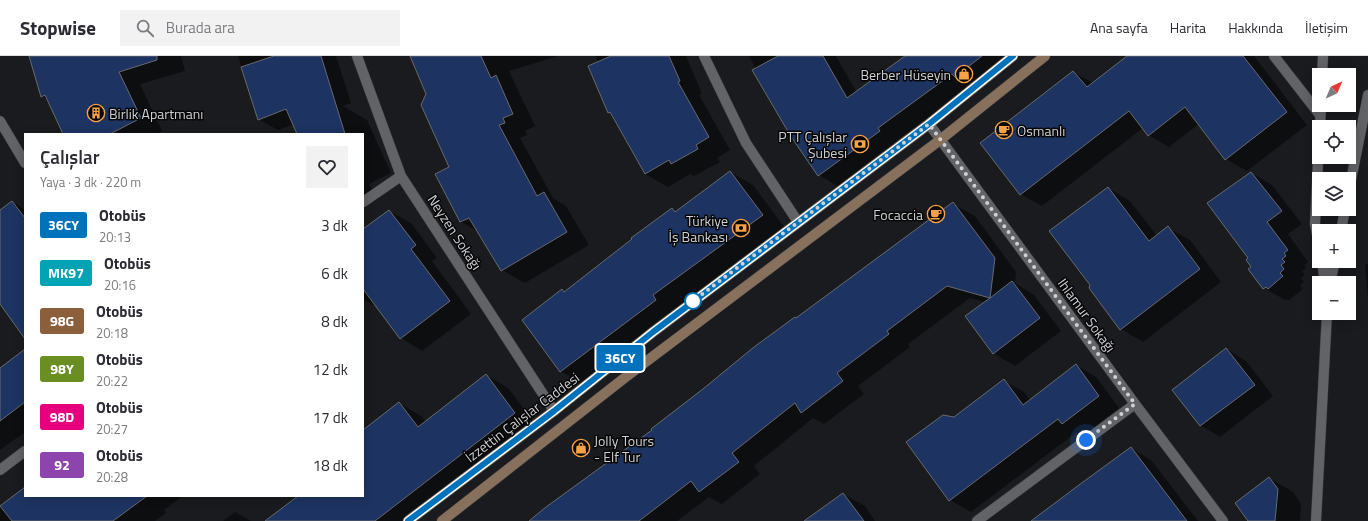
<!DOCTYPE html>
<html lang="tr">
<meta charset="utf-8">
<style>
body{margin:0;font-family:"Titillium Web",sans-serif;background:#f2f2f3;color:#2b2b33;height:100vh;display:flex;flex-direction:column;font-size:15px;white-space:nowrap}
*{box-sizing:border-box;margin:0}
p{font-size:13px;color:#7c7c81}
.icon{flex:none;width:22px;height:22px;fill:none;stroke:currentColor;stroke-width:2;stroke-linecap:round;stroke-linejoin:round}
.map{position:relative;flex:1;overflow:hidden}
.sheet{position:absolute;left:24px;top:77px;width:340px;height:364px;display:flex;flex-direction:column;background:#fff;border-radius:0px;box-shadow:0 2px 10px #0003}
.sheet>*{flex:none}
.badge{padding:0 8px;border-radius:3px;font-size:14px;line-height:26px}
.needle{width:26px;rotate:44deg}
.tools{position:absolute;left:1312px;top:12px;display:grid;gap:8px}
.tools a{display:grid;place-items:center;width:44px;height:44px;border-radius:0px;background:#fff;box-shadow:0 2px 10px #0003;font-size:20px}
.you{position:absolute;width:20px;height:20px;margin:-10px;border:3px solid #fff;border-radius:50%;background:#1a73e8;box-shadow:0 0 0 6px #1a73e833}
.map>.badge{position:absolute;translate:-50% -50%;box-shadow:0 0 0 2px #fff}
.round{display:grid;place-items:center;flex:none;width:42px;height:42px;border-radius:0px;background:#f2f2f3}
.summary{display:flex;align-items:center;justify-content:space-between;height:68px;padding:0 16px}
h1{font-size:19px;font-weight:600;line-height:30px}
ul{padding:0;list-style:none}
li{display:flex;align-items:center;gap:12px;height:48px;padding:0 16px}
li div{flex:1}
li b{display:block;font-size:15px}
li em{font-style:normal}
li .badge{min-width:44px;font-weight:700;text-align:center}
header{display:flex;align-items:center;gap:24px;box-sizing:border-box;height:56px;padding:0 20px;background:#fff;border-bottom:1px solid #e1e1e2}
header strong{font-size:19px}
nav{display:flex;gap:22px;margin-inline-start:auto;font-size:14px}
.search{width:280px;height:36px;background:#f2f2f3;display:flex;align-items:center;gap:10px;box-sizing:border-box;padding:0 14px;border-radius:0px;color:#7c7c81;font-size:15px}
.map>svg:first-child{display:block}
.shadow{fill:#0007}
.building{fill:#1d3361;stroke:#686a6d}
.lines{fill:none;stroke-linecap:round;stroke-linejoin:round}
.minor-casing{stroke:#363739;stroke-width:11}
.tertiary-casing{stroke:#363739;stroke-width:11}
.secondary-casing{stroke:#363739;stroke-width:11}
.minor{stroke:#626366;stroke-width:10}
.tertiary{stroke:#626366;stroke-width:10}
.secondary{stroke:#87715c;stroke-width:10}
.line-casing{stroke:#fff;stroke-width:9}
.line{stroke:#0072bc;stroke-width:6}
.walk{stroke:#d0d1d3;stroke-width:4;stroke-dasharray:0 7.2}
.stop-dot{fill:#fff;stroke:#0072bc;stroke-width:2}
.labels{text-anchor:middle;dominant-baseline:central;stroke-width:3;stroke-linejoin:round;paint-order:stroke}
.poi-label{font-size:14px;fill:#d0d1d3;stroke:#060607;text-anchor:end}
.street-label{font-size:14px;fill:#d0d1d3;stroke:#060607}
</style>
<header>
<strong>Stopwise</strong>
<div class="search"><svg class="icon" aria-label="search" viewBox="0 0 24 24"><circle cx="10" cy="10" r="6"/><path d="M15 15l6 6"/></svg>Burada ara</div>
<nav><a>Ana sayfa</a><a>Harita</a><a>Hakkında</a><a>İletişim</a></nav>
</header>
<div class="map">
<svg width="1368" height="465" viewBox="0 0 1368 465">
<rect width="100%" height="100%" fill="#1a1b1e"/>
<!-- shadow -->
<path class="shadow" d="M30 0H181L185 15 140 28 162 75 158 77 159 78H64L49 44 41 40Z
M238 0H336L351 47 343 50 367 64 391 117 369 128 373 136 363 141V78H299L319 59 278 74 258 63Z
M412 0H558L509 15 535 70 525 75 527 79 520 82 553 142 566 150 589 189 525 227 502 214 479 176 461 166 436 118 450 111 427 38Z
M596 0H686L702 38 699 39 730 94 717 102 720 106 694 120 690 118 668 131 645 118 612 58 609 56Z
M749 0H836L857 37 907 0H1017L972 30 897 84 899 87 839 131 819 119 756 13Z
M1128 0H1254L1307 69 1247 115 1226 103 1199 68 1169 91 1148 79 1143 72 1042 150 1020 138 1073 16 1093 27Z
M730 116 753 129 785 172 675 253 678 257 583 328 560 315 562 234 566 236 672 153 677 156Z
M1251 117 1272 129 1302 168 1288 178 1308 206 1304 209 1306 212 1302 215 1305 219 1301 222 1304 226 1300 229 1303 233 1289 244 1287 243 1285 244 1264 232 1250 213 1252 211 1250 202Z
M1108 132 1130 145 1157 180 1168 172 1190 184 1221 226 1143 286 1121 273Z
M13 146 25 154V281L0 247V155Z
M953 148 975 160 1016 216 1015 227 1034 239 1061 275 1015 310 993 297 985 246 970 242 908 288 910 291 858 330 864 338 824 368 813 362 754 410 760 418 722 448 709 441 677 465H530L653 374 796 263Z
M389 155 411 167 437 202 432 205 471 258 422 295 401 282 375 248 374 249 363 243V174Z
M1365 208H1368V244Z
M1227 293 1246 305 1273 340 1220 381 1200 369Z
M25 294V376L0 394V313Z
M1076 309 1096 321 1119 352 1083 380 1077 376 971 456 950 444 908 386 954 362 1004 325 1024 336 1030 344Z
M486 319 508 332 537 370 414 465H266L300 440H363V375L399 347 421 360 426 366Z
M1131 392 1151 404 1198 465H1032Z
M1269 422 1293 436 1301 448 1300 465H1249Z
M25 433V440H183L164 454 166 457 155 465H0V451Z
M843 438 865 450 875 465H806Z
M235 456 251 465H223Z"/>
<!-- building -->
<path class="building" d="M29 0H157V4L119 16 141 62 110 78H63L45 39 41 41Z
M274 0H321L345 78H297L286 53 258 64 241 11Z
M410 0H481L491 22 496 19 513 58 503 62 505 67 499 69 537 140 544 136 567 176 501 215 469 162 460 166 435 118 449 111 421 49 426 38Z
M611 0H669L680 25 678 26 709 81 696 89 698 93 671 108 669 104 645 118 610 56 608 57 588 10Z
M778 0H823L847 42 905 0H982L955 21 952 18 878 72 880 75 818 120 790 79 752 14Z
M1127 0H1243L1287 56 1225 104 1185 51 1148 80 1129 55 1020 139 980 87 1073 15 1087 31Z
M730 115 763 159 653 239 656 244 560 316 522 264 562 233 564 236 632 183 631 182 672 152 675 156Z
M1251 116 1282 155 1267 166 1288 194 1284 197 1286 200 1282 203 1285 206 1281 209 1284 213 1280 217 1283 220 1268 233 1266 231 1263 233 1248 213 1251 211 1246 204 1248 202 1207 147Z
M1108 131 1149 185 1168 170 1200 213 1120 274 1089 232 1090 229 1049 175Z
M12 145 25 162V283L0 248V154Z
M953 146 995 202 990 242 1012 225 1040 262 993 298 965 260 990 242 947 230 887 275 889 278 837 317 843 325 801 357 795 347 732 397 739 406 699 436 691 425 639 465H529L546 451 652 374 651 373 703 333 754 291 795 261 796 262Z
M389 154 416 189 411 193 450 245 400 283 363 233V173Z
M1226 292 1255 329 1200 370 1172 334Z
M25 293V346L0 365V312Z
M1076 308 1099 340 1062 368 1058 363 949 445 906 386 943 359 954 361 1004 323 1023 349Z
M486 318 515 357 375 465H265L298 440H363V374L399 346 418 371Z
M1131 391 1187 465H1031L1083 426Z
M1269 421 1278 433 1275 465H1248L1235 447Z
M25 431V440H147L113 465H12L0 450Z
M843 437 864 465H804Z"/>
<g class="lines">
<defs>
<path id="minor" d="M357 0 401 120 554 355
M704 0 746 87 798 166
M1274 0 1320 59
M0 65 25 107
M929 68 1135 348 1223 465
M1349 134 1368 39
M363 146 401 120
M1341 175 1345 153
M1330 227 1335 205
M0 414 25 395
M977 465 1135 348"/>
<path id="tertiary" d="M1322 19 1323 0
M1320 71 1321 49
M1319 85 1315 168 1319 189
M1322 205 1325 227
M1316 465 1327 257"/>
<path id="secondary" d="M408 465 554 355 653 276 929 68 1013 0
M442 465 627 320 940 84 1045 0"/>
</defs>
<!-- minor casing -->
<use href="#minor" class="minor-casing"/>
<!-- tertiary casing -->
<use href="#tertiary" class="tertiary-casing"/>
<!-- secondary casing -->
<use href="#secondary" class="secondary-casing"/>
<!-- minor -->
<use href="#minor" class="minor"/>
<!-- tertiary -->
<use href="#tertiary" class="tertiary"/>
<!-- secondary -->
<use href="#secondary" class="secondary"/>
</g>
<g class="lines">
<defs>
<path id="line" d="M408 465 554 355 653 276 929 68 1013 0"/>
</defs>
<!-- line casing -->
<use href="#line" class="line-casing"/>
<!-- line -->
<use href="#line" class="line"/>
<!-- walk -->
<path class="walk" d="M693 245 689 248 929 68 1135 348 1086 384"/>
</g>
<!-- icons -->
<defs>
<symbol id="shop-ring" viewBox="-11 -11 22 22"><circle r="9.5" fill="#060607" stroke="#f5a346" stroke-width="1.5"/><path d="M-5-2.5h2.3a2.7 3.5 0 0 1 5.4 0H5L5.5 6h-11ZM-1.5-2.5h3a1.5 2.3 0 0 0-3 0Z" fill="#f5a346"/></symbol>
<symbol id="building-ring" viewBox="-11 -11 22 22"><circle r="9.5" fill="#060607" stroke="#f5a346" stroke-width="1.5"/><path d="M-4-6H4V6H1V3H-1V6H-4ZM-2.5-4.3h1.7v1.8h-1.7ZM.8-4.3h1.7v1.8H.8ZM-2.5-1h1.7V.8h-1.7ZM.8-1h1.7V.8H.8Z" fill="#f5a346"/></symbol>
<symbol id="cafe-ring" viewBox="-11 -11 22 22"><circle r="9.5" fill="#060607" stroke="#f5a346" stroke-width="1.5"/><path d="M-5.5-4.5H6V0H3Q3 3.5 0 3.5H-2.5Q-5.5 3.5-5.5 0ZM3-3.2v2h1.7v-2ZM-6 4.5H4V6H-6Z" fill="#f5a346"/></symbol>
<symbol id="bank-ring" viewBox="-11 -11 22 22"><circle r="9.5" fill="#060607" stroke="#f5a346" stroke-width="1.5"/><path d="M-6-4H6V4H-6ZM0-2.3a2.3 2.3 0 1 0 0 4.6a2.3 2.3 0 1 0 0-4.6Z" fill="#f5a346"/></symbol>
</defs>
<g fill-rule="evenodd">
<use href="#shop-ring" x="954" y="8" width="20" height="20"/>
<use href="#building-ring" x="86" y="47" width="20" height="20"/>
<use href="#cafe-ring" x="994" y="64" width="20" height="20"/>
<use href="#bank-ring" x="850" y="78" width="20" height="20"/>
<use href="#cafe-ring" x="926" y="148" width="20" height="20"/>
<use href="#bank-ring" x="731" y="162" width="20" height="20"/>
<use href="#shop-ring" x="571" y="382" width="20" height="20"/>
</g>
<!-- markers -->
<circle class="stop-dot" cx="693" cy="245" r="8"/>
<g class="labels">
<!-- poi labels -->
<g class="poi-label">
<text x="951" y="18">Berber Hüseyin</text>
<text x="109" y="57" text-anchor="start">Birlik Apartmanı</text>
<text x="1017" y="74" text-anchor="start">Osmanlı</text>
<text x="847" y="80">PTT Çalışlar<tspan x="847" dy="16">Şubesi</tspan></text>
<text x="923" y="158">Focaccia</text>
<text x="728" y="164">Türkiye<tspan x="728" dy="16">İş Bankası</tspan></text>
<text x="594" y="384" text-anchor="start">Jolly Tours<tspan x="594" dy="16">- Elf Tur</tspan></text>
</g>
<!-- street labels -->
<g class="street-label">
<text transform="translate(455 176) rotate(57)">Neyzen Sokağı</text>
<text transform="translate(1087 259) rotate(54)">Ihlamur Sokağı</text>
<text transform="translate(522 361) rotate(-37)">İzzettin Çalışlar Caddesi</text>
</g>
</g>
</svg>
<div class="tools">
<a><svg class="needle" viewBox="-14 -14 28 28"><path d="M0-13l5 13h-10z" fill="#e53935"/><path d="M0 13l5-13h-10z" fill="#7c7c81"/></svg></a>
<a><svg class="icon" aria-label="locate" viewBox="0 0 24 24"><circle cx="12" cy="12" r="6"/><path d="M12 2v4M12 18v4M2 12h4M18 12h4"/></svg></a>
<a><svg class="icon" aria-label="layers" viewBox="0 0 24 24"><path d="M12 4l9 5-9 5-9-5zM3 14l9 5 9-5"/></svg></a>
<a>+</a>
<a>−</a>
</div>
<div class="you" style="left:1086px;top:384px"></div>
<b class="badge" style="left:620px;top:302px;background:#0072bc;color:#fff">36CY</b>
<section class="sheet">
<div class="summary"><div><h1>Çalışlar</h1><p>Yaya · 3 dk · 220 m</p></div><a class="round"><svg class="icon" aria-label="heart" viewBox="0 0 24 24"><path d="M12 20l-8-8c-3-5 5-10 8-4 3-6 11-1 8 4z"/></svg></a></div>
<ul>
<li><span class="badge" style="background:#0072bc;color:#fff">36CY</span><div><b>Otobüs</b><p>20:13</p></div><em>3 dk</em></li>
<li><span class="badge" style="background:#00a3b4;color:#fff">MK97</span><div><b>Otobüs</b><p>20:16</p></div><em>6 dk</em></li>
<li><span class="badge" style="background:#8b5e3c;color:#fff">98G</span><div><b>Otobüs</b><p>20:18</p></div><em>8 dk</em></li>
<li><span class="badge" style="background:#6b8e23;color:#fff">98Y</span><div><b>Otobüs</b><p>20:22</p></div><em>12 dk</em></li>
<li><span class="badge" style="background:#e6007e;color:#fff">98D</span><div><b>Otobüs</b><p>20:27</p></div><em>17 dk</em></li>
<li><span class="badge" style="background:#8e44ad;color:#fff">92</span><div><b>Otobüs</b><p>20:28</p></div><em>18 dk</em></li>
</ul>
</section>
</div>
